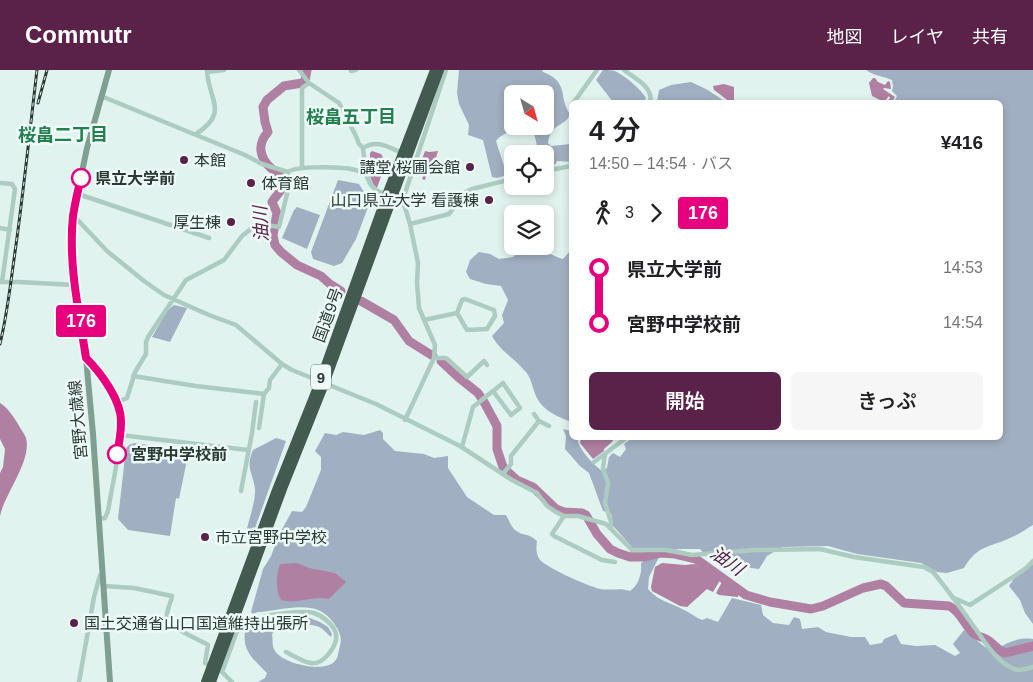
<!DOCTYPE html>
<html lang="ja">
<meta charset="utf-8">
<style>
body{margin:0;font-family:Helvetica,"Noto Sans JP",sans-serif;background:#f6f6f6;color:#202124;height:100vh;display:flex;flex-direction:column;font-size:19px;white-space:nowrap}
*{box-sizing:border-box;margin:0}
p{font-size:16px;color:#757577}
.icon{flex:none;width:28px;height:28px;fill:none;stroke:currentColor;stroke-width:2;stroke-linecap:round;stroke-linejoin:round}
.map{position:relative;flex:1;overflow:hidden}
.drawer{position:absolute;left:569px;top:30px;width:434px;height:340px;display:flex;flex-direction:column;background:#fff;border-radius:8px;box-shadow:0 2px 8px #0003}
.drawer>*{flex:none}
.badge{padding:0 10px;border-radius:4px;font-size:18px;line-height:32px}
.needle{width:32px;rotate:143deg}
.buttons{position:absolute;left:504px;top:15px;display:grid;gap:10px}
.buttons a{display:grid;place-items:center;width:50px;height:50px;border-radius:8px;background:#fff;box-shadow:0 2px 8px #0003;font-size:25px}
.map>.badge{position:absolute;translate:-50% -50%;box-shadow:0 0 0 2px #fff}
.legs{display:flex;align-items:center;gap:8px;height:55px;padding:0 20px;font-size:16px}
.legs p{margin-inline-start:auto}
.overview{display:flex;align-items:center;justify-content:space-between;height:85px;padding:0 20px}
h1{font-size:28px;font-weight:600;line-height:38px}
.cta{display:flex;gap:10px;margin-top:auto;padding:10px 20px}
.cta a{flex:1;height:58px;border-radius:8px;background:#5a2149;color:#fff;font-size:20px;font-weight:600;line-height:58px;text-align:center}
.cta a+a{background:#f6f6f6;color:#202124}
ul{padding:0 20px;list-style:none}
li{display:flex;align-items:center;gap:18px;height:55px;font-size:19px}
li i{display:grid;place-items:center;width:8px;height:100%;margin:0 6px;background:currentColor}
li i::after{content:'';width:12px;height:12px;margin:-6px;border:4px solid;border-radius:50%;background:#fff}
li p{margin-inline-start:auto}
li:first-child i{background:linear-gradient(#0000 50%,currentColor 0)}
li:last-child i{background:linear-gradient(currentColor 50%,#0000 0)}
header{display:flex;align-items:center;gap:30px;box-sizing:border-box;height:70px;padding:0 25px;background:#5a2149;color:#fff}
header strong{font-size:24px}
nav{display:flex;gap:28px;margin-inline-start:auto;font-size:18px}
.map>svg:first-child{display:block}
.green{fill:#a1afc2;fill-rule:evenodd}
.water{fill:#af80a2}
.lines{fill:none;stroke-linecap:round;stroke-linejoin:round}
.river{stroke:#af80a2;stroke-width:9}
.street{stroke:#accbc1;stroke-width:4.5}
.secondary{stroke:#7e9f91;stroke-width:6}
.highway{stroke:#425a4f;stroke-width:8}
.rail-casing{stroke:#2b3933;stroke-width:3}
.rail{stroke:#edfaf7;stroke-width:1;stroke-dasharray:4;stroke-linecap:butt}
.line-1-casing{stroke:#fff;stroke-width:11}
.line-1{stroke:#e6007e;stroke-width:8}
.poi-dot{fill:#5a2149;stroke:#edfaf7;stroke-width:2}
.stop-1-dot{fill:#fff;stroke:#e6007e;stroke-width:2.5}
.labels{text-anchor:middle;dominant-baseline:central;stroke-width:5;stroke-linejoin:round;paint-order:stroke}
.shield{fill:#edfaf7;stroke:#65736e;stroke-width:1}
.shield-label{font-size:15px;font-weight:bold;fill:#2b3933}
.poi-label{font-size:16px;fill:#2b3933;stroke:#edfaf7;text-anchor:start}
.stop-label{font-size:16px;font-weight:bold;fill:#2b3933;stroke:#edfaf7;text-anchor:start}
.street-label{font-size:16px;fill:#2b3933;stroke:#edfaf7}
.neighbourhood-label{font-size:18px;font-weight:bold;fill:#258050;stroke:#edfaf7}
.water-label{font-size:18px;font-style:italic;fill:#5a2149;stroke:#edfaf7}
</style>
<header>
<strong>Commutr</strong>
<nav><a>地図</a><a>レイヤ</a><a>共有</a></nav>
</header>
<div class="map">
<svg width="1033" height="612" viewBox="0 0 1033 612">
<rect width="100%" height="100%" fill="#e1f3ee"/>
<!-- green -->
<path class="green" d="M459 0H542L543 2C570 12 558 28 570 44 566 57 551 52 548 73L551 76 571 74V92L557 91C555 96 552 97 546 96L545 84H541L538 80 533 59C522 56 502 62 496 71L505 99 504 106 497 108 492 107 483 70 468 65 469 55 459 34 457 23ZM512 24H545V56H512Z
M603 0C607 0 612 0 615 1 625 6 640 18 646 28L644 32H613L596 10Z
M866 0H1033V455C1026 459 1020 464 1012 467 990 478 978 474 964 498L947 503 937 502 921 493 857 484 828 476 782 477 767 486 759 499C740 496 713 496 700 479H667L638 486 630 484 631 476 613 456 611 443 603 441 589 403 580 396 565 379 566 366 563 359 571 361V368H577C579 380 592 393 602 401L607 398 609 387 613 383 620 387 626 379 624 374 632 368H1000V32H894L897 26 892 21 893 16 892 10C883 6 874 6 866 0Z
M691 12 706 19 726 32H657L659 20 671 15Z
M338 110 359 114 370 132 356 169 342 193 334 196 313 189 311 182Z
M297 137 320 145 307 179 282 168 294 140Z
M532 176C545 179 551 186 563 189L571 180V352C559 347 543 341 537 328 532 319 532 307 524 300 513 287 500 281 492 266L504 253 502 245 508 230 501 216 486 214 470 209 466 202 470 190 479 182 490 184 499 189 513 187 522 178Z
M174 235 187 238 170 272 152 267 167 241Z
M380 360 383 363V369L395 381 424 384 434 388 448 386V398L467 427 494 445H506C509 450 511 457 515 460 522 466 529 463 537 471 536 477 536 485 540 490 551 500 586 515 600 519 611 521 620 517 630 521 639 515 642 503 641 493L648 489 659 487 649 507 648 519C661 533 668 531 682 539 689 542 695 547 702 550L707 548 718 552 732 528 761 535 763 545 773 553 789 555 794 547 800 549 802 559 818 557 826 562 851 567H865L870 575 882 573 884 569 896 564 901 574 916 576 935 575 955 586 960 583 953 574 964 560 985 577 995 580C1008 572 1018 567 1033 569V612H258L265 608 267 603C255 591 242 581 245 562L268 552 310 548 320 552 328 557 332 564 331 567C327 564 324 559 319 557 306 551 282 555 272 564 273 569 272 575 274 579 279 593 324 604 335 591 339 586 338 581 340 576 342 568 340 562 335 555 330 547 321 539 311 538 294 535 275 541 258 542L253 544 251 542 263 499 271 486 280 463 292 441 302 442 306 437 321 400V387L315 381 325 363 336 365 343 362 364 365Z
M276 368 286 371 254 461 247 459C249 449 256 430 255 419 253 402 245 399 253 380Z
M134 373 189 380 179 429 176 428 170 466 128 460 118 449 126 378 129 375Z
M1033 494V554L1025 543 1020 530 1009 516 1015 507Z"/>
<!-- water -->
<path class="water" d="M873 8H875L878 12 885 15 888 11 890 12 891 19 884 18 883 19 895 27 892 32H887L890 28 889 26 884 32 872 26 869 13Z
M724 14 734 17V32H730L714 20 713 16Z
M372 81 381 84 386 92 377 118C367 110 370 95 370 83Z
M425 81 429 82 438 81 436 88 430 92 432 96 429 104 427 103 425 110 422 109 425 102 418 100Z
M0 333C8 338 13 346 18 354 20 358 24 363 26 368 32 391 5 423 0 446V403L3 397 5 379 0 369Z
M581 368H611L613 371 604 379V381L593 389 580 373Z
M297 493 309 498 335 503 346 512 329 529C313 525 298 535 281 530 275 517 276 508 280 494Z
M662 493 685 495 695 494 719 509V512L713 522 707 519 687 537 680 536 652 521 651 517 655 497Z
M722 512 739 523 738 527 719 525 716 523Z"/>
<g class="lines">
<!-- river -->
<path class="river" d="M307 0 305 11 302 13 284 16 267 30 263 37 265 52 268 62C257 74 259 88 272 99 276 102 282 102 283 108 286 118 276 125 272 132L277 143 273 165 275 175 281 182 297 195 321 206 330 214 341 221
M361 231 394 250 409 271 433 286
M441 291 458 307 478 323 484 332 497 356V379L503 397 508 402 517 410 533 417 556 439 564 442 582 443 586 445 597 464 610 479 618 483 630 487H645L661 483 675 484 696 489 746 525 770 532 811 539 823 536 863 518 881 514 886 516 904 533 949 536C960 541 964 554 972 562 976 567 981 566 986 569 994 573 995 579 1005 583L1033 576"/>
<!-- street -->
<path class="street" d="M299 0 309 13 339 33 356 66 359 74 363 78C366 103 364 124 395 125L405 137 410 154 418 193 417 213 419 238 435 275 434 288 405 350
M352 0 351 1 356 0
M624 0C634 8 654 17 650 32
M207 2 224 0
M101 26 245 85 262 94 288 102C295 96 332 97 343 98 350 98 358 101 366 103
M574 32 597 0
M196 64C230 42 208 30 207 0
M363 78C377 69 388 77 402 83
M302 98V18L309 13
M545 101 571 96
M0 113 12 114 15 119 2 212
M78 124 209 168
M402 132 446 0
M73 145 107 181 144 211 164 225 209 245 236 255 282 294 292 300 376 334 460 376 512 410 537 423 547 436 556 442 564 446H578L606 454 632 480H666L692 485 755 480 820 479 854 487 924 497 933 502C947 519 960 537 972 554 984 570 995 591 1014 599 1020 601 1027 599 1033 597
M410 154 449 144 464 123 472 119 512 109
M0 158 10 160
M1 212H19L75 215
M424 250 457 243 462 230 465 229 494 240 495 246 487 259 467 260 457 243
M86 288C96 298 113 320 118 333 127 355 112 415 108 441L105 448 100 449
M434 288H446L467 307 484 291 487 295
M133 306 196 316 264 324
M118 332 127 328 135 302 146 284V272L148 267 186 210 224 190 242 166 252 158 267 155 279 157 287 124 288 102
M534 344 539 351
M259 358 264 324 269 318 270 310 282 294
M120 365 248 380
M462 377 473 337 503 313 520 338 511 345 493 321
M605 384 603 398 608 413 605 433 611 452V458
M594 392 626 368
M503 404 511 394V386L539 351 549 356
M241 421 252 363 256 332
M564 446 552 464 554 466 602 490 615 492
M104 516 134 518 172 526C171 533 167 539 167 545 169 559 197 568 208 575L205 593 211 596
M954 528 970 535 1025 499 1033 491
M234 551 246 555C250 553 255 550 260 548 270 544 304 540 314 543 323 546 334 555 336 564 338 575 324 595 311 593 303 592 294 586 286 582
M79 612 94 527 100 505 103 503
M232 612 222 602 240 553"/>
<!-- secondary -->
<path class="secondary" d="M109 0 87 78 73 145 72 172 75 215 86 288 93 364 110 612"/>
<!-- highway -->
<path class="highway" d="M205 612 276 420 319 312 386 125 434 0
M212 612 283 419 325 314 440 0"/>
<defs>
<path id="rail" d="M38 33 47 0
M0 274C8 241 11 209 16 175 24 117 30 59 37 0"/>
</defs>
<!-- rail casing -->
<use href="#rail" class="rail-casing"/>
<!-- rail -->
<use href="#rail" class="rail"/>
</g>
<g class="lines">
<defs>
<path id="line-1" d="M81 108C78 120 75 133 73 146 68 193 79 242 86 288 101 303 122 331 121 353 121 363 119 374 117 384"/>
</defs>
<!-- line-1 casing -->
<use href="#line-1" class="line-1-casing"/>
<!-- line-1 -->
<use href="#line-1" class="line-1"/>
</g>
<!-- markers -->
<g class="poi-dot">
<circle cx="184" cy="90" r="5"/>
<circle cx="470" cy="97" r="5"/>
<circle cx="251" cy="113" r="5"/>
<circle cx="489" cy="130" r="5"/>
<circle cx="231" cy="152" r="5"/>
<circle cx="205" cy="467" r="5"/>
<circle cx="74" cy="553" r="5"/>
</g>
<g class="stop-1-dot">
<circle cx="81" cy="108" r="9"/>
<circle cx="117" cy="384" r="9"/>
</g>
<g class="labels">
<!-- shield labels -->
<rect class="shield" x="311" y="294.5" width="20" height="25" rx="4"/>
<g class="shield-label">
<text x="321" y="307">9</text>
</g>
<!-- poi labels -->
<g class="poi-label">
<text x="194" y="90">本館</text>
<text x="460" y="97" text-anchor="end">講堂 桜圃会館</text>
<text x="261" y="113">体育館</text>
<text x="479" y="130" text-anchor="end">山口県立大学 看護棟</text>
<text x="221" y="152" text-anchor="end">厚生棟</text>
<text x="215" y="467">市立宮野中学校</text>
<text x="84" y="553">国土交通省山口国道維持出張所</text>
</g>
<!-- stop labels -->
<g class="stop-label">
<text x="95" y="108">県立大学前</text>
<text x="131" y="384">宮野中学校前</text>
</g>
<!-- street labels -->
<g class="street-label">
<text transform="translate(328 245) rotate(-70)">国道9号</text>
<text transform="translate(78 350) rotate(-95)">宮野大歳線</text>
</g>
<!-- neighbourhood labels -->
<g class="neighbourhood-label">
<text x="351" y="47">桜畠五丁目</text>
<text x="63" y="65">桜畠二丁目</text>
</g>
<!-- water labels -->
<g class="water-label">
<text transform="translate(261 154) rotate(-93)">油川</text>
<text transform="translate(727 491) rotate(35)">油川</text>
</g>
</g>
</svg>
<div class="buttons">
<a><svg class="needle" viewBox="-14 -14 28 28"><path d="M0-13l5 13h-10z" fill="#e53935"/><path d="M0 13l5-13h-10z" fill="#757577"/></svg></a>
<a><svg class="icon" aria-label="locate" viewBox="0 0 24 24"><circle cx="12" cy="12" r="6"/><path d="M12 2v4M12 18v4M2 12h4M18 12h4"/></svg></a>
<a><svg class="icon" aria-label="layers" viewBox="0 0 24 24"><path d="M12 4l9 5-9 5-9-5zM3 14l9 5 9-5"/></svg></a>
</div>
<b class="badge" style="left:81px;top:251px;background:#e6007e;color:#fff">176</b>
<section class="drawer">
<div class="overview"><div><h1>4 分</h1><p>14:50 – 14:54 · バス</p></div><b>¥416</b></div>
<div class="legs"><svg class="icon" aria-label="walk" viewBox="0 0 24 24"><circle cx="13" cy="4" r="2"/><path d="M13 8l-2 6 4 7M11 14l-3 7M7 12l3-4h3l4 4"/></svg>3<svg class="icon" aria-label="forward" viewBox="0 0 24 24"><path d="M9 5l7 7-7 7"/></svg><b class="badge" style="background:#e6007e;color:#fff">176</b></div>
<ul>
<li><i style="color:#e6007e"></i><b>県立大学前</b><p>14:53</p></li>
<li><i style="color:#e6007e"></i><b>宮野中学校前</b><p>14:54</p></li>
</ul>
<div class="cta"><a>開始</a><a>きっぷ</a></div>
</section>
</div>
